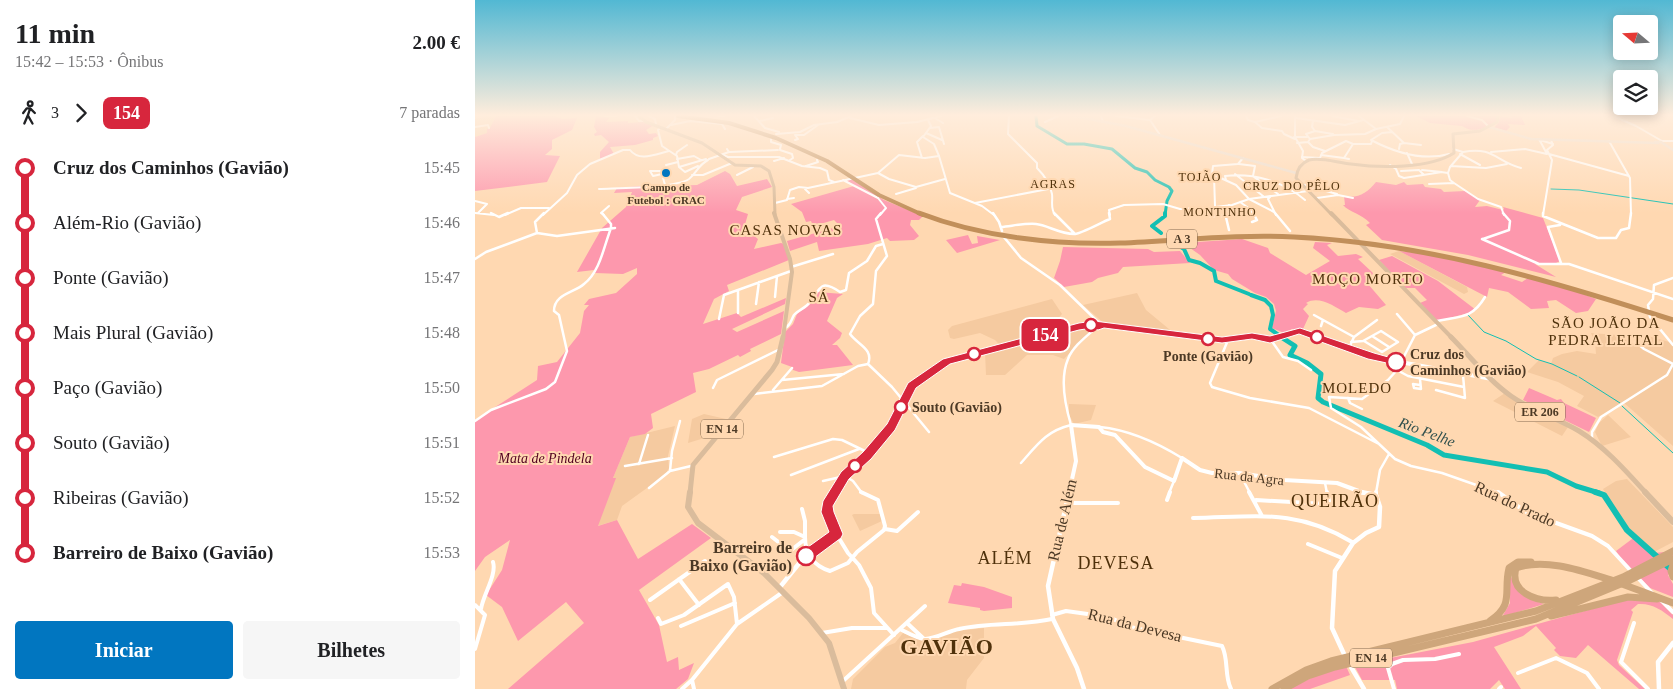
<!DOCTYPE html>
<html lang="pt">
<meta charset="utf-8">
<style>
body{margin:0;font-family:Georgia,serif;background:#f6f6f6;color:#202124;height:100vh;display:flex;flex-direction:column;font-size:19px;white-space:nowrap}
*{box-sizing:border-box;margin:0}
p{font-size:16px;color:#757577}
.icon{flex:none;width:28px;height:28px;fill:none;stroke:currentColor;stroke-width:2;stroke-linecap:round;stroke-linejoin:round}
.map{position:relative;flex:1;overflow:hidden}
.sheet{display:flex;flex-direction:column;background:#fff;width:475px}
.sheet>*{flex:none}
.badge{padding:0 10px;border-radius:8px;font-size:18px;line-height:32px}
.needle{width:32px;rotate:289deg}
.buttons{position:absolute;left:1138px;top:15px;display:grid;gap:10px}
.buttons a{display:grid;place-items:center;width:45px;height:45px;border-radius:5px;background:#fff;box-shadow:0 2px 12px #0003;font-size:25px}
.map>.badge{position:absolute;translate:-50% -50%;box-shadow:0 0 0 2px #fff}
.legs{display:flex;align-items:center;gap:8px;height:55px;padding:0 15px;font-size:16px}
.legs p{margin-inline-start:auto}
.headline{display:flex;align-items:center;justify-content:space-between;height:85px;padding:0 15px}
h1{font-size:28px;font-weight:700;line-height:38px}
.button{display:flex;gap:10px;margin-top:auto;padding:10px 15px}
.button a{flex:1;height:58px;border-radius:5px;background:#0176c0;color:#fff;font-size:20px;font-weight:700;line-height:58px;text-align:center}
.button a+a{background:#f6f6f6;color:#202124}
ul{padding:0 15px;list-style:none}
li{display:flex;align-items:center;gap:18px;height:55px;font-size:19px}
li i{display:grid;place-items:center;width:8px;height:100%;margin:0 6px;background:currentColor}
li i::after{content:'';width:12px;height:12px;margin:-6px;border:4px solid;border-radius:50%;background:#fff}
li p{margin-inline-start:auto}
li:first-child i{background:linear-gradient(#0000 50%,currentColor 0)}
li:last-child i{background:linear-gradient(currentColor 50%,#0000 0)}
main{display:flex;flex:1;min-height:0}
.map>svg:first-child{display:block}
.built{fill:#f5caa0}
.green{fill:#fd98ad}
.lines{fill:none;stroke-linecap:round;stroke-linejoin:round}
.stream{stroke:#12bfb3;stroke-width:1}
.river-far3{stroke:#12bfb3;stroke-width:3}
.river-far2{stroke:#12bfb3;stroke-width:4}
.river-far1{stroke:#12bfb3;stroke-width:5}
.river{stroke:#12bfb3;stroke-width:6}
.minor-far2{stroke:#fff;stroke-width:2}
.minor-far1{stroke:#fff;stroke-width:2.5}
.minor{stroke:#fff;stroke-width:4}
.tertiary-far3{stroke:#fff;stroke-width:2}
.tertiary-far2{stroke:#fff;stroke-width:2.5}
.tertiary-far1{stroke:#fff;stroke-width:4}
.tertiary{stroke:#fff;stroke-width:4.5}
.secondary{stroke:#ecddce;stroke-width:2.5}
.primary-far3{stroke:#dabc9c;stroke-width:3}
.primary-far2{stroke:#dabc9c;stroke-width:4}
.primary-far1{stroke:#dabc9c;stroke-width:5}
.primary{stroke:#dabc9c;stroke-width:6}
.trunk{stroke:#cea67b;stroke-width:7}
.motorway-far1{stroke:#c18f5a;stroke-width:4}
.motorway{stroke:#c18f5a;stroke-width:5}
.line-1{fill:#d7263d;stroke:#fff}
.poi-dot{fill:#0176c0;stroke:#ffd8b1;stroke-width:2}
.stop-1-dot{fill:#fff;stroke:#d7263d;stroke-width:2.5}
.labels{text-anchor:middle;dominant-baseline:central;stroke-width:4;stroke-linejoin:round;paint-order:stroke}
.far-poi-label{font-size:11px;font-weight:bold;fill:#4c3925;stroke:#ffd8b1}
.far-neighbourhood-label{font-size:12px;letter-spacing:1px;fill:#4f310b;stroke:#ffd8b1}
.shield{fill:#ffd8b1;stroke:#82694f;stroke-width:1}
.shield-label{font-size:12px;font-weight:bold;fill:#4c3925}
.stop-label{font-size:14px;font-weight:bold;fill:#4c3925;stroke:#ffd8b1;text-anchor:start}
.park-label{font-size:14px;font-style:italic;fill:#530221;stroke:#ffd8b1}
.street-label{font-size:14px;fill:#4c3925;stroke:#ffd8b1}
.neighbourhood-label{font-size:15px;letter-spacing:1px;fill:#4f310b;stroke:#ffd8b1}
.water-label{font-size:15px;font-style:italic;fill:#31504d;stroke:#ffd8b1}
.near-street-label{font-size:16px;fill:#4c3925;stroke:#ffd8b1}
.near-stop-label{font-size:16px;font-weight:bold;fill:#4c3925;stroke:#ffd8b1;text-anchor:end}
.near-neighbourhood-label{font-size:18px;letter-spacing:1px;fill:#4f310b;stroke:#ffd8b1}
.near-district-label{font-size:22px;font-weight:bold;letter-spacing:1px;fill:#4f310b;stroke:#ffd8b1}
</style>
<main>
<section class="sheet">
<div class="headline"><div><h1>11 min</h1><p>15:42 – 15:53 · Ônibus</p></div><b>2.00 €</b></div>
<div class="legs"><svg class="icon" aria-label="walk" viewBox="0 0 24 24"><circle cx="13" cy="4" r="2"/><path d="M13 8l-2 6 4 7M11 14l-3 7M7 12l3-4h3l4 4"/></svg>3<svg class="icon" aria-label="forward" viewBox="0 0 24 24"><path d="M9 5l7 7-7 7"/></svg><b class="badge" style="background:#d7263d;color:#fff">154</b><p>7 paradas</p></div>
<ul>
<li><i style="color:#d7263d"></i><b>Cruz dos Caminhos (Gavião)</b><p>15:45</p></li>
<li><i style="color:#d7263d"></i><span>Além-Rio (Gavião)</span><p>15:46</p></li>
<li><i style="color:#d7263d"></i><span>Ponte (Gavião)</span><p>15:47</p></li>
<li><i style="color:#d7263d"></i><span>Mais Plural (Gavião)</span><p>15:48</p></li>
<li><i style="color:#d7263d"></i><span>Paço (Gavião)</span><p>15:50</p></li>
<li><i style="color:#d7263d"></i><span>Souto (Gavião)</span><p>15:51</p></li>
<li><i style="color:#d7263d"></i><span>Ribeiras (Gavião)</span><p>15:52</p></li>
<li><i style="color:#d7263d"></i><b>Barreiro de Baixo (Gavião)</b><p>15:53</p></li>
</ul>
<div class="button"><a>Iniciar</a><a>Bilhetes</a></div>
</section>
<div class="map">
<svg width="1198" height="689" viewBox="0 0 1198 689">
<rect width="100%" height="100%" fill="#ffd8b1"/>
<!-- built -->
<path class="built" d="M11 116 21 117 13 133 0 137V119Z
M924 251 992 287 993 292 989 294 915 254Z
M662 293 671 310 700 334 630 324 608 305Z
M577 299 587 314 569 334 526 346 520 340 505 333 479 339 475 338 473 330 477 326Z
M609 326 618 328 589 359 578 355H552L530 375H511L510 352Z
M1116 333 1142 335 1166 348 1169 335 1198 343V446L1148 402 1123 417 1102 406 1109 396 1083 382 1052 372 1064 360 1076 364 1078 358 1087 354 1102 351 1121 354 1120 342Z
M1030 393 1049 407 1093 427 1087 436 1018 401Z
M594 404 621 405 616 420 599 424 594 415Z
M229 414 251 419 236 436 213 443 217 419Z
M1133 415 1156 437 1127 446 1120 432 1124 423Z
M200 426 193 456 194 468 190 475 147 506 142 520 122 526 140 478H138L155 437Z
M1152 479 1198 527V542L1179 552 1151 527 1128 489 1141 481Z
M379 514H405L407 521 385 531 377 515Z
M509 628V658L492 680 491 689H376L378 679 410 647 420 643 428 633 448 641 482 631Z"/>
<!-- green -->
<path class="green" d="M21 116H80L87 119 102 118 97 130 77 140V149L70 155 85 156 72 182 0 191V137L12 133V129L15 128Z
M121 116 134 118 131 122 153 121V123L168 122 179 125 171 130 174 134 181 133 183 136 178 138V140L160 145 135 147 139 154 125 159V152L134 142 126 135 120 136 119 134 122 132 119 127Z
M941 116H1022L1021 122C1010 128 999 134 987 126L955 123Z
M1025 116 1037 118 1036 116H1046L1050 125 1033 124 1035 127 1031 131 1019 128 1024 122Z
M250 171 255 174 262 186 292 179 297 187 267 197 261 210 273 214 269 228 283 239 279 249 306 243 309 244 314 260 252 285 254 291 239 299 228 324 262 313 266 317 311 298 310 304 257 329 262 332 309 311 306 334 275 349 276 351 265 357 263 355 234 369 218 373 221 392 176 414 178 428 170 434 155 437 138 478H141L123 526 142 520 163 559 217 524 236 538 164 590 184 625 192 662 203 657 204 670 219 663 213 679 201 689H33L109 623 91 602 43 641 27 607 11 595 27 570 35 540 10 557 0 571V420L62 380 63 366 82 362 105 333 109 311 114 305H109L114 299 141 293 162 274V268L148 274 120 273 119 270 102 272 127 228 151 207 157 192 139 193 142 188 179 185 183 186 182 190 193 189V186L222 185Z
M376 179 409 200 448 216 444 220H436L435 225 444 236 439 240 415 241 412 238 393 244 344 251 342 242 315 251 312 241 365 226 359 220 338 226 336 221 331 222 327 212 316 204 379 186 372 181Z
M901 182 921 185 929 182 932 185 948 184 950 187 966 189 969 192 990 191 1005 200 1000 207 1012 206 1028 210 1029 209 1028 207 1068 218 1085 261 1079 264H1060L1081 277 993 255 907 240 891 225 895 223C887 214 874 212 868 205H870L869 196C883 199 892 193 901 182Z
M493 235 497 244 503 243 502 236 525 240 482 253 471 240Z
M767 239 793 248 795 253 831 275 855 261 838 248 840 242 857 243 852 245 863 256 881 254 888 257 883 259 898 273 893 284 911 305 903 309 884 307 871 313C860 307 844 295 831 303L833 304 828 309 834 316 828 329H817L809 333 797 328 801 311 799 304 791 297 780 293 757 279 753 274 739 270 725 255 708 243Z
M588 247 673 249 679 252 705 251 715 263 648 267 643 273 623 278 617 282 589 287 579 278 585 261Z
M924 251 951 254 1031 272 1026 275 1047 282 1053 278 1084 285 1121 299 1113 311 1101 313 1081 300 1072 301 1074 308 1056 309 1033 292 1014 288 1012 297Z
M917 256 963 281 1001 310 998 312 962 321 945 303 952 300 940 288H930L904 260Z
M342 292 368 294 362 298 352 321 367 333 365 338 357 345H362L378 365 324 372 318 370 317 367 306 363 310 332 318 324 322 314 336 303Z
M1054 388 1082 400 1086 399 1089 403 1121 418 1114 432 1048 400Z
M1161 536 1180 553 1198 551V571L1193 575 1198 584V597L1175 588 1150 564 1141 551Z
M1035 573C1039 589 1054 600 1069 604L1027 617 1035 603Z
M487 583 509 587 537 597V608L509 611 505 610V608L473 603 479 585 486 586Z
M1166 598 1185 602 1198 615V619C1187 610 1177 603 1163 604L1156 610 1158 612 1142 660 1144 665 1170 689H1164L1113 645 1101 658 1085 656 1079 650 1081 648 1061 626 1048 636 1019 647 1046 689H1030L1024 680 1015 689H922L920 680H887L879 665 998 642 1153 599Z
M871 666 875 675 835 689H814L842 675Z"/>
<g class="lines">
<!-- stream -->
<path class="stream" d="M1076 189 1104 190 1198 204
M993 315 1009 332 1031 341 1061 359 1077 364 1102 376
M1104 377 1145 403
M1147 406 1198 453"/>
<!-- river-far3 -->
<path class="river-far3" d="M561 116 562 126 592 144H609L637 149 660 168 672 172 680 180 694 187 697 191 692 201 690 215"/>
<!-- river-far2 -->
<path class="river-far2" d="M686 233 677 226 690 216V213
M703 245 709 249 714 260 725 263 739 271 741 281 774 294
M776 295 790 300 796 306 798 315 795 329 808 338"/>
<!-- river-far1 -->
<path class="river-far1" d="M806 337 820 346 815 355 832 363 846 374 843 398 848 402 952 445 969 455 1072 472 1101 486 1124 493"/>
<!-- river -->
<path class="river" d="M1120 492 1129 495 1152 530 1198 571"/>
<!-- minor-far2 -->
<path class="minor-far2" d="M130 116H141
M160 116 164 121H170
M174 116 180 119 181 125
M243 116H249
M279 116 290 128 304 132
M534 116 533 134 562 163V168C569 175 575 184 577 194 578 202 575 207 580 215
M626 116 628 122
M641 116 675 120
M771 116 773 120 780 122 787 128 807 131 809 134 820 139
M857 116 884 121
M884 116 901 129
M992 116 1007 120 1014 127
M1138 116 1161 126 1187 141
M460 118 468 123
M821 118 870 125 888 120
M675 120 685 135
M675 120 680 116
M285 121 298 118
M838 121 837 127 840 131 858 134
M570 122 583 116
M780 122 806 116
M196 125 215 121 247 124 250 129
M0 127 13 125 14 128
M186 127 183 130 187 146 202 156 204 167
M912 127 929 143 925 144 924 149
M455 128 464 127 469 144
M917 132 907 133 896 140C919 152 948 161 974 154
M451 133 467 140
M301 134 325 132 339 125 362 122 376 116
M320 135H329L343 125
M320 135 323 139 320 140
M819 137H832
M296 139V142L306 145 305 149
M835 139 859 135 890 134 901 129 925 124 929 116
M1065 140 1078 144
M1134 141 1155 178 1156 215
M1187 141H1198
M833 142 838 147 850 151
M822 143 833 142 835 139 831 134 840 131
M929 143 946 145
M252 149 254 152
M305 150 317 154 318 158 315 160
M988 152C1019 146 1021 162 1046 168
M1016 152 1050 149 1072 154 1064 139
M932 153 937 164
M985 154 1005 165
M1074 154 1154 176
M201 155 202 152 212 145
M248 155 253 157H304L327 166 345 168 352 171 354 180 359 182
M846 155 869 158 878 144
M827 157 845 158 847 153 871 141 878 144H896L897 141
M447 158 442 142 448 136
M768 158 763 164 738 166 737 174 761 185 774 199 799 212
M869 158 874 159
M202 159 219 156 226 160
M234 159 254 152 303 150
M299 161 309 158
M764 164 780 166 778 176
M191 165 203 162
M915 165 921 169 924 176 929 178 967 172 947 170
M223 166 210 172 204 167 231 159
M331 166 343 162 342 160
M976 166 1011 168 1032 164
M175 171H185L187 174 178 176Z
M926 171 944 170 949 175
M966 172 973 173 975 167 988 152 978 149
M403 173 414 179 441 187 470 179
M187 174 190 185
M760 174 788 196
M217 175H228L257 163
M262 175 278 167
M739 176 740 206
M779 177 803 194
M368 180 403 198 411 208 405 215
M751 180 750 176C779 173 808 181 830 200
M979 183 1003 199 1026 207 1029 215
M954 184 979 183 975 180 973 173
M829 185 862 194
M124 189C142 188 201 188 214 179 222 173 222 166 233 160
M330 189 334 193
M421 194 441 188
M796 196 793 199 801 215
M842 198 863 195 878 198
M312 199 319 198
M0 201 12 204 3 213
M765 202 775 209 779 215
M300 203 312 200 315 190 324 187 333 188 403 173 424 155 450 158 464 156 459 144 448 137 456 126 453 120
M500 203 573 189
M732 208 731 213 733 215
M0 213 19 215
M30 215 46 208H74
M68 215 92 193 102 175 115 164 148 150H155C164 162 181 154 194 151
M129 215 126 213 134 206
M635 215 634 210 649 205 688 204 705 209 732 208 757 205 774 199 833 191
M749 215 754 210V205
M1068 215 1077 160 1072 150 1078 145 1076 140"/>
<!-- minor-far1 -->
<path class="minor-far1" d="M16 213 24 217 33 213
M579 213 600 234
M732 213 735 216H750
M750 213 754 230
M800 213 815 231
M1068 213V216L1123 238H1141L1146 230 1154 228 1156 213
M777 222 782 220 778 213
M1085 225 1073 227 1086 263
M526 227C537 226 550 223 561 224 572 225 585 234 599 234 606 234 627 222 635 219L634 213
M62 233 60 222 69 213
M1007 239 1064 264H1094L1198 299
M1008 239 1034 230 1035 221 1028 213
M0 259 11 252 62 233 82 236 140 228
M316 267 358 254
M1198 278 1179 285 1178 299 1173 305 1175 317 1198 345
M263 290V313
M300 297 302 276
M281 304 284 282
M922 314 940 335
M839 315 879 337
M244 319 249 295 316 271
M962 321C985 316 997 319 1010 297
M963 324 940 335 922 370 913 380 887 399 854 397 856 408 886 427 920 459 936 466 967 473 1024 493
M846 326 848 320
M310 328C316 325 316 320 319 315 323 310 331 308 335 302 346 287 346 279 365 292L371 290 374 273 392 261 401 246 408 244
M897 336 914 347
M753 340 735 383 737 387 775 398 834 408 904 444
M796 340 808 357 823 361 836 370
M876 342 888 341 906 331 923 342 907 352 889 341
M874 348 879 337 902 320
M393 364C399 349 383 345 375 334L385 316 398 304 401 271 412 256 401 219 406 213
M393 364 417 387 454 432
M922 370 933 376 989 387
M945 379 946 389 939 388 938 384 945 385
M307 380 369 374
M238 388 242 380 303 350
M298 390 317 368
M961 390 990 398 988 375
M279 394 347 386 383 366 393 364
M873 398 875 403 887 409
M0 421 16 410 71 389 80 382 92 351 84 315 79 311C79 294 99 293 109 284 125 272 129 246 136 228V224L127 213
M625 427C655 430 681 442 707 458
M1117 438V432L1126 417 1192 375 1198 364 1169 349 1161 342
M299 457 358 439 367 440 394 453
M546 463C562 445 571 431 596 425 590 405 585 378 593 359 598 346 612 336 622 327
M164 464 173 435
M150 466 197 458
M195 471 216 466
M765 474 775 493
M316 475 384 449
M348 481 370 476 378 481 387 493
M850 483 852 493
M174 488 195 471 197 451 205 421
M694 493 699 481
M901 493 905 470 914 454"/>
<!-- minor -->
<path class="minor" d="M774 492 787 516
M1023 492 1051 512 1117 536 1133 546 1156 571
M901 495V492
M692 500 695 492
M781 500 851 504 854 501 852 492
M592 503H643
M327 509 330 521V537
M718 518C780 517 821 508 877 542
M410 529 422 531 443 512
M305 532H319L330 537C330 554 339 566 355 571L373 563 382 552 409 530 410 526 403 500 386 492
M362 535 373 553 384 565 396 588 399 613 419 635
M297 537 315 551 329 540
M833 544 867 558
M1162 577 1177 593
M204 579 224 605
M175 600 230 561
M1187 601 1198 612
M0 605 10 615 0 649
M6 609C8 595 22 575 18 562
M577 615 591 611 634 617 655 627 747 646C754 660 749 675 756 689
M183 618 186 624 209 615 253 584 259 597 262 624
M432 623 448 638
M1159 623 1146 662 1173 689
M206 626 260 603
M425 629C433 633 441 638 450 639 461 639 473 631 484 629 515 622 546 626 577 619
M347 633 377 628H412
M1043 673 1081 658 1112 673 1124 689
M217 680 219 689
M368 681 450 606
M207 689 217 680 262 624 308 592
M919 689 913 668 917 664 928 660 960 659 984 654
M1024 689 1026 687"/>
<!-- tertiary-far3 -->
<path class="tertiary-far3" d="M820 116V137L828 151 827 158 831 161
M375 118 404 125 442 122 466 116
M191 129 200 120V116
M464 156 475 193 507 206 519 215"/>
<!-- tertiary-far2 -->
<path class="tertiary-far2" d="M518 213 524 222 527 231
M528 236 546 258 585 285 623 322
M619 324 623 327 627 325
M563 338 624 322 633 326 729 338
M763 338 777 336 785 338
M802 338 825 331 846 338"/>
<!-- tertiary-far1 -->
<path class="tertiary-far1" d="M719 337 747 340 773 337
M780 337 795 340 806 337
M842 337 909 359 1017 379
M358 493C375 469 400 452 416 427 424 414 427 398 437 386 461 356 531 346 567 337
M594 493 601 461 596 425 624 427 628 432 640 435 670 467 699 481 707 458 725 470 737 473H764L809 480 862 483 889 493"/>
<!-- tertiary -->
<path class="tertiary" d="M594 492 573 586 578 619 602 668 609 689
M305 587 326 561 362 534C354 517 347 509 359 492
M869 654 857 628 860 571 878 543 891 533 904 527 905 507 901 495 886 492
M876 667 889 689
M1184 689 1183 662 1198 643"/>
<!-- secondary -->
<path class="secondary" d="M598 116 651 126 821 173
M1014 127 1056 139 1183 143
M1180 142H1186L1198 150"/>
<!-- primary-far3 -->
<path class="primary-far3" d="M164 116 171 122 227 143 260 165 286 166 294 171 299 187 300 215
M857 215 821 178C822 170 826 163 834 160 847 157 863 163 876 164 905 168 954 169 979 153L978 134 1005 131 1022 122 1023 116"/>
<!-- primary-far2 -->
<path class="primary-far2" d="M299 213 315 259 317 272 308 338
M856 213 977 338"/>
<!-- primary-far1 -->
<path class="primary-far1" d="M976 337C995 356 1013 380 1036 396 1057 411 1082 418 1104 431 1130 447 1151 471 1171 493
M215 493 218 465 297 370 302 362 308 337"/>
<!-- primary -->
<path class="primary" d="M215 492 213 507 223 523 289 573 334 618 354 643 369 689
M1170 492 1198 522"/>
<!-- trunk -->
<path class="trunk" d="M1198 565 1196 571 1198 577
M1147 584 1198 603
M1081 600C1061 602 1034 592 1041 568 1071 557 1110 572 1139 581
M1076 616 1153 597 1182 599
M1015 621C1040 604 1028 592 1034 568L1043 562H1056
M797 689 831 670 856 661 1061 611 1148 577 1198 551
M809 689 833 676 860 667 1061 619 1153 581 1198 559"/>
<!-- motorway-far1 -->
<path class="motorway-far1" d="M203 116 254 123 301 138 352 161 404 195 448 215"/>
<!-- motorway -->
<path class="motorway" d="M444 213C506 237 579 245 645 243 703 241 761 234 819 237 950 243 1074 280 1198 320"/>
</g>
<!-- sky -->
<linearGradient id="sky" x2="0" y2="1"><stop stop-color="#52b8d3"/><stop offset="0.54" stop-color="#ffeddc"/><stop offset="1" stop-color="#ffeddc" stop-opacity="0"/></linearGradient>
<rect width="1198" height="213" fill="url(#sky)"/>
<!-- line-1 -->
<path class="line-1" d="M619 321 747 337 777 333 795 336 825 328 899 353 924 360 926 362 921 365 893 359 824 334 795 343 777 339 747 343 629 328 623 330 617 328 604 330 475 364 441 388 420 430 396 459 374 479 358 506 359 512 368 534 366 538 335 561 331 562 326 561 324 556 326 552 354 532 346 512 348 501 366 472 388 452 412 424 433 383 468 359 604 323Z"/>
<!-- markers -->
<circle class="poi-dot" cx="191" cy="173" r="5"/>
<g class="stop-1-dot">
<circle cx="616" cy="325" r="6"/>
<circle cx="842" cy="337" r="6"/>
<circle cx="733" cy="339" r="6"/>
<circle cx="499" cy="354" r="6"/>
<circle cx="921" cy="362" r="9"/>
<circle cx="426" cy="407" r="6"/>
<circle cx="380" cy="466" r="6"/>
<circle cx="331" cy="556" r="9"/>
</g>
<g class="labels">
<!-- far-poi labels -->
<g class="far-poi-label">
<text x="191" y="187">Campo de<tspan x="191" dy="13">Futebol : GRAC</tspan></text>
</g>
<!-- far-neighbourhood labels -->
<g class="far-neighbourhood-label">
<text x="725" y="177">TOJÃO</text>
<text x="578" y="184">AGRAS</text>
<text x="817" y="186">CRUZ DO PÊLO</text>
<text x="745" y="212">MONTINHO</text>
</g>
<!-- shield labels -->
<g class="shield">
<rect x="692" y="229.5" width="30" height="19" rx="4"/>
<rect x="1040" y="402.5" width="50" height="19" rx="4"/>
<rect x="226" y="419.5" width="42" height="19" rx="4"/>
<rect x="875" y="648.5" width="42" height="19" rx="4"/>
</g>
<g class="shield-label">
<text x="707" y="239">A 3</text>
<text x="1065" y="412">ER 206</text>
<text x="247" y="429">EN 14</text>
<text x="896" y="658">EN 14</text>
</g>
<!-- stop labels -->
<g class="stop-label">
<text x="935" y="354">Cruz dos<tspan x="935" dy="16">Caminhos (Gavião)</tspan></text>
<text x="733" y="356" text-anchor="middle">Ponte (Gavião)</text>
<text x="437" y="407">Souto (Gavião)</text>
</g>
<!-- park labels -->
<g class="park-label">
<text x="70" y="458">Mata de Pindela</text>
</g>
<!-- street labels -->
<g class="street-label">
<text transform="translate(774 477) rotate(6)">Rua da Agra</text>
</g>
<!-- neighbourhood labels -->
<g class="neighbourhood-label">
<text x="311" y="230">CASAS NOVAS</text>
<text x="893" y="279">MOÇO MORTO</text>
<text x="344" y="297">SÁ</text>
<text x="1131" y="323">SÃO JOÃO DA<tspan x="1131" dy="17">PEDRA LEITAL</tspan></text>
<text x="882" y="388">MOLEDO</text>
</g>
<!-- water labels -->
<g class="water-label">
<text transform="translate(952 432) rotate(21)">Rio Pelhe</text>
</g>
<!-- near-street labels -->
<g class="near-street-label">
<text transform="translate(1040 504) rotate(25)">Rua do Prado</text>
<text transform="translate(587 520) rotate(-77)">Rua de Além</text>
<text transform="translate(660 625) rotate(14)">Rua da Devesa</text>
</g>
<!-- near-stop labels -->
<g class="near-stop-label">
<text x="317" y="547">Barreiro de<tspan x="317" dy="18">Baixo (Gavião)</tspan></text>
</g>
<!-- near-neighbourhood labels -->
<g class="near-neighbourhood-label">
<text x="860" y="501">QUEIRÃO</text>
<text x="530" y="558">ALÉM</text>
<text x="641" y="563">DEVESA</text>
</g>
<!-- near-district labels -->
<g class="near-district-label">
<text x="472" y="646">GAVIÃO</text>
</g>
</g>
</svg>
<div class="buttons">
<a><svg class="needle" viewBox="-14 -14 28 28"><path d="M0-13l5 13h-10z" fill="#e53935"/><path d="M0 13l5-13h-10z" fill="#757577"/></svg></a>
<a><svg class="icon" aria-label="layers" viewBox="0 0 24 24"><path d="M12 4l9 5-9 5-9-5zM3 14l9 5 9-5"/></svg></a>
</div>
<b class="badge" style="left:570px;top:335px;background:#d7263d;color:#fff">154</b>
</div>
</main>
